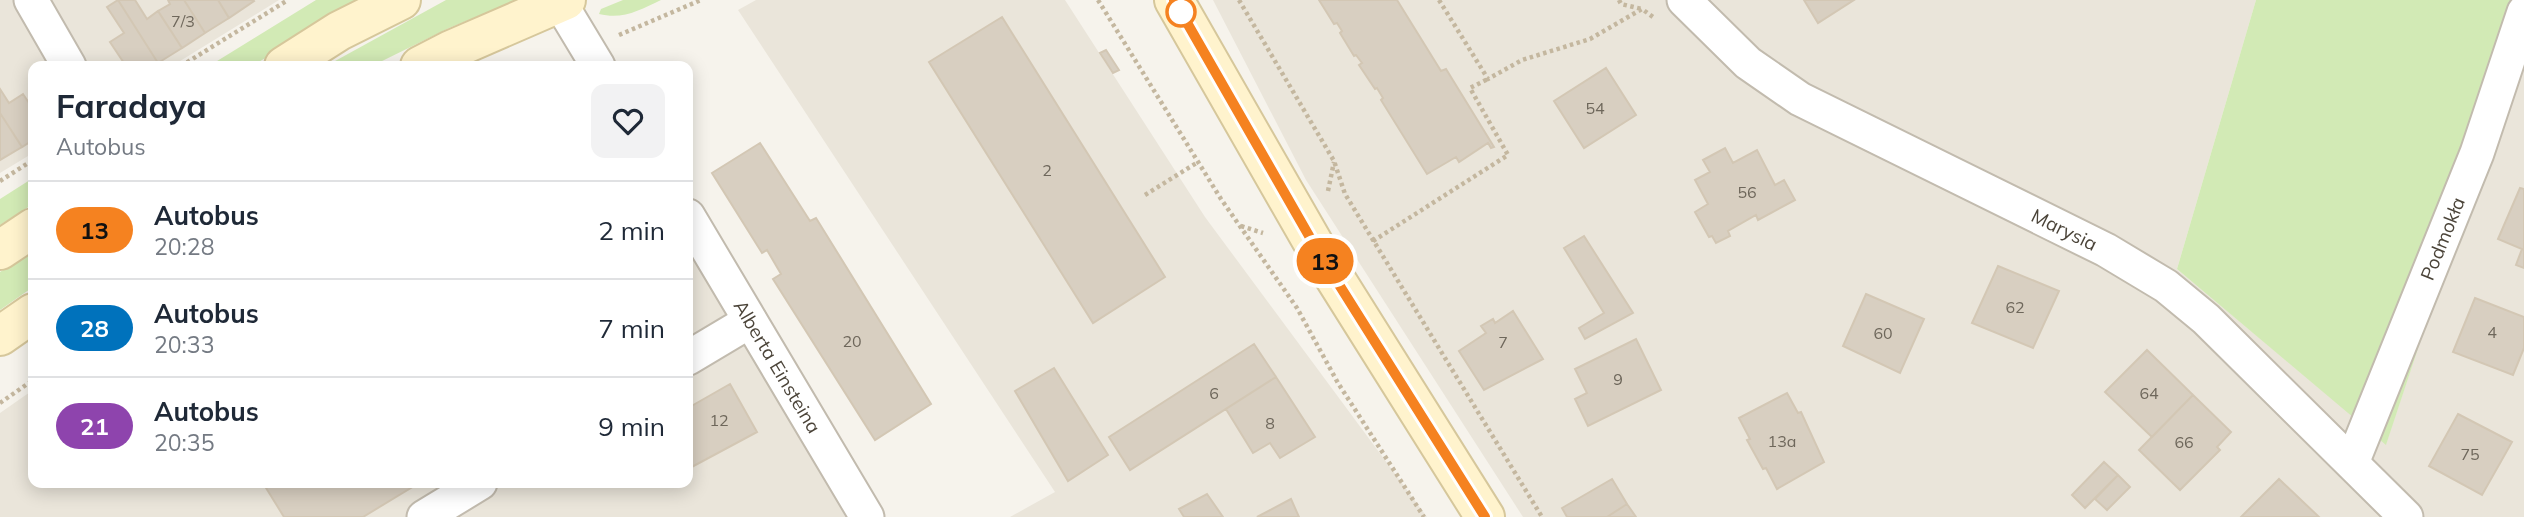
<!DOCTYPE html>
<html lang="pl">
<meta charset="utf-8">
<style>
body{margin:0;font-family:Mulish,sans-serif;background:#f2f2f3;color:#1f2937;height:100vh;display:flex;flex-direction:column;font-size:26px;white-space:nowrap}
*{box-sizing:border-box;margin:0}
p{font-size:23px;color:#747a83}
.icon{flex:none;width:38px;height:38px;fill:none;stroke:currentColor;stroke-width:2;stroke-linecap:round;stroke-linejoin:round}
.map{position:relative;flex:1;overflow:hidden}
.panel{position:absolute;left:28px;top:61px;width:665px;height:427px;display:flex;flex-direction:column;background:#fff;border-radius:14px;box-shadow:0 4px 18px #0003}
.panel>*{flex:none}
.badge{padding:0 14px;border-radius:23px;font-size:24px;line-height:46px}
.map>.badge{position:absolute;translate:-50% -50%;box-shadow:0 0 0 4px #fff}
.round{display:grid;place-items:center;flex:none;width:74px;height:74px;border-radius:14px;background:#f2f2f3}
.head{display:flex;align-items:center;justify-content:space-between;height:119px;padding:0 28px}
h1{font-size:33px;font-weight:700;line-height:52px}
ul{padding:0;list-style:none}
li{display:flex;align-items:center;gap:21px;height:98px;padding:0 28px;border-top:2px solid #e0e1e3}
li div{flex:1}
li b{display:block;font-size:26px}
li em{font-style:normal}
li .badge{min-width:77px;font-weight:700;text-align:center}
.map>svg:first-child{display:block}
.residential{fill:#eae5da}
.green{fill:#d2eab5}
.building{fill:#d8cfc1;stroke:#d3c7b4;stroke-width:2}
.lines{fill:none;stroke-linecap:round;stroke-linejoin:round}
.street-casing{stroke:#c2bbae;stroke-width:37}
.secondary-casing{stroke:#d6c79b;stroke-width:42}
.path{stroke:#c4b79f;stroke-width:4.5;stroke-dasharray:3.5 3.5;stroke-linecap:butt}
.street{stroke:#fff;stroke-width:33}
.secondary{stroke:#fff3cd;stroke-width:38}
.line-casing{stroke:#fff;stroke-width:16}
.line{stroke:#f58220;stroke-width:10}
.stop-dot{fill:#fff;stroke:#f58220;stroke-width:3.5}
.labels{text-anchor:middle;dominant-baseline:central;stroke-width:5;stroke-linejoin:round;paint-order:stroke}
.number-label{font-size:16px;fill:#6e675b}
.street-label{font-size:19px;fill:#4b4439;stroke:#fff}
</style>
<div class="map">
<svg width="2524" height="517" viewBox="0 0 2524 517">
<rect width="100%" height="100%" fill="#f6f3ec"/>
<!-- residential -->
<path class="residential" d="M0 0H279L172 66H33V153L0 173Z
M756 0H1065L1205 217 1427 517H1010L1055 492 738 10Z
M1213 0H2256L2177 269 2386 444 2524 29V517H1523L1306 180Z
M688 251 851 517H0V413L33 390V483H688Z"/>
<!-- green -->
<path class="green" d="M316 0H363L252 66H209Z
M446 0H517L449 28 372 66H326Z
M623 0H661C640 10 623 20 599 14L601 9Z
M2256 0H2524V29L2386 445 2177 269Z
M33 178V204L0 225V199Z
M33 251V287L0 310V272Z"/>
<!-- building -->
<path class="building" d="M118 0 158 63 152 66H126L110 42 124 33 107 7Z
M118 0H135L147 19 158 11 182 48 158 63Z
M168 0H184L205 33 182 48 158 11 170 4Z
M184 0H218L229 18 205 33Z
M218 0H253L254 1 229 18Z
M1319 0H1397L1441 71 1446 69 1494 147 1491 148 1488 143 1459 162 1456 157 1427 174 1381 100 1383 98 1377 88 1375 89 1359 65 1362 63 1356 55 1354 56 1340 33 1342 31 1337 23 1334 24Z
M1804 0H1854L1818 23Z
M1002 17 1165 277 1093 323 929 62Z
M1106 50 1119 70 1113 73 1100 53Z
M1606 68 1636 115 1584 148 1554 101Z
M0 89 9 103 23 94 33 109V140L22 147 0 113Z
M0 113 22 147 0 160Z
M760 143 810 221 816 218 931 404 875 440 773 279 781 274 767 250 762 253 712 173Z
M1725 148 1733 163 1757 150 1775 185 1784 180 1795 200 1758 220 1756 215 1728 231 1730 236 1716 243 1712 236 1709 237 1695 212 1708 204 1695 180 1710 172 1703 160Z
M2520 188 2524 189V268L2516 265 2522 249 2498 239Z
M1584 236 1633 313 1585 339 1579 328 1604 313 1564 248Z
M1998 266 2059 291 2033 348 1972 323Z
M1866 294 1924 319 1900 373 1843 346Z
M2475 298 2524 317V348L2513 375 2453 352Z
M1513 311 1543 359 1484 390 1459 351 1486 333 1481 326 1493 319 1495 323Z
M1636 339 1661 390 1588 426 1575 399 1587 393 1575 369Z
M1254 344 1276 377 1130 470 1109 437Z
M2147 350 2193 395 2152 437 2105 392Z
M1054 368 1108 455 1068 481 1015 391Z
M1276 377 1315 437 1280 458 1270 443 1253 453 1226 409Z
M730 384 757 432 688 469V408Z
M1787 393 1798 413 1801 412 1824 462 1777 489 1766 468 1763 469 1747 440 1750 439 1739 418Z
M2193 395 2231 432 2217 447 2220 450 2180 490 2139 450Z
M2458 414 2512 442 2482 495 2429 466Z
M2104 462 2118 475 2085 508 2072 495Z
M2118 475 2130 487 2107 510 2095 499Z
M1612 479 1627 504 1607 517H1567L1562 508Z
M2279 479 2319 517H2241Z
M263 483H419L363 517H284Z
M1207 494 1223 517H1184L1179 509Z
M1291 499 1299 517H1257Z
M1627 504 1636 517H1607Z"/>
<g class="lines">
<defs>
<g id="street">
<path d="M31 0 69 66"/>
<path id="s1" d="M1684 0 1748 63 1800 99 2106 250 2166 286 2206 319 2406 517"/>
<path d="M560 3 598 66"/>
<path id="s2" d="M688 216 867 517"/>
<path d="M688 358 750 321"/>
<path id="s3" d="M2352 463 2477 153 2524 12"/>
<path d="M424 517 480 483"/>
</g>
<path id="secondary" d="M1174 0 1316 248 1485 517
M284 66 339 31 401 0
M420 66 451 50 566 0
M0 250 33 228
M0 336 33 313"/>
</defs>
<!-- street casing -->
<use href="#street" class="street-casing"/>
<!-- secondary casing -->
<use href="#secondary" class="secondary-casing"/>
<!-- path -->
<path class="path" d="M1098 0 1221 199 1297 308 1338 383 1424 517
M1239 0 1334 161 1345 194 1542 517
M1439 0 1488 79 1522 60 1590 39 1642 9 1653 17
M1619 0 1621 4 1642 9
M619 35 701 0
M181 66 288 0
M0 181 33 160
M1328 191 1334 162
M1145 195 1198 162
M1241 226 1263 233
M1373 241 1508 155 1470 88 1488 79
M0 403 33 380"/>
<!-- street -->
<use href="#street" class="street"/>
<!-- secondary -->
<use href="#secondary" class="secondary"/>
</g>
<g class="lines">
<defs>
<path id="line" d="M1174 0 1316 248 1485 517"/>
</defs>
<!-- line casing -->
<use href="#line" class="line-casing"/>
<!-- line -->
<use href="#line" class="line"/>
</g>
<!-- markers -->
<circle class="stop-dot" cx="1181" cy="12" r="14"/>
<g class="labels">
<!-- number labels -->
<g class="number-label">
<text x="183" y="21">7/3</text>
<text x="1595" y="108">54</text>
<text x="1047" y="170">2</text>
<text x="1747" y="192">56</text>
<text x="2015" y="307">62</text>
<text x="2492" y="332">4</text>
<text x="1883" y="333">60</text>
<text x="852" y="341">20</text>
<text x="1503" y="342">7</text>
<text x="1618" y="379">9</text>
<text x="1214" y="393">6</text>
<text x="2149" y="393">64</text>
<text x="719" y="420">12</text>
<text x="1270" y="423">8</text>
<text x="1782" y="441">13a</text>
<text x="2184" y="442">66</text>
<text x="2470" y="454">75</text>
</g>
<!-- street labels -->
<g class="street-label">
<text stroke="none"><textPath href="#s1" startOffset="448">Marysia</textPath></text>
<text stroke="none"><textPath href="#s3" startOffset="242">Podmokła</textPath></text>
<text stroke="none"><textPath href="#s2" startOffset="175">Alberta Einsteina</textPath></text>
</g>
</g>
</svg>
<b class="badge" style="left:1325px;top:261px;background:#f58220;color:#111">13</b>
<section class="panel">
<div class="head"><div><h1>Faradaya</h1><p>Autobus</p></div><a class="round"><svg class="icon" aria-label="heart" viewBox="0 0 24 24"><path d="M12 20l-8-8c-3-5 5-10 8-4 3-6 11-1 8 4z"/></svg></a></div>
<ul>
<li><span class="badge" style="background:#f58220;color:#111">13</span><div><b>Autobus</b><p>20:28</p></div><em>2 min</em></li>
<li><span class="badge" style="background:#0072bc;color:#fff">28</span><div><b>Autobus</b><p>20:33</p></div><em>7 min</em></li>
<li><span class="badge" style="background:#8e44ad;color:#fff">21</span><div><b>Autobus</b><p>20:35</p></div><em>9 min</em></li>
</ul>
</section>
</div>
